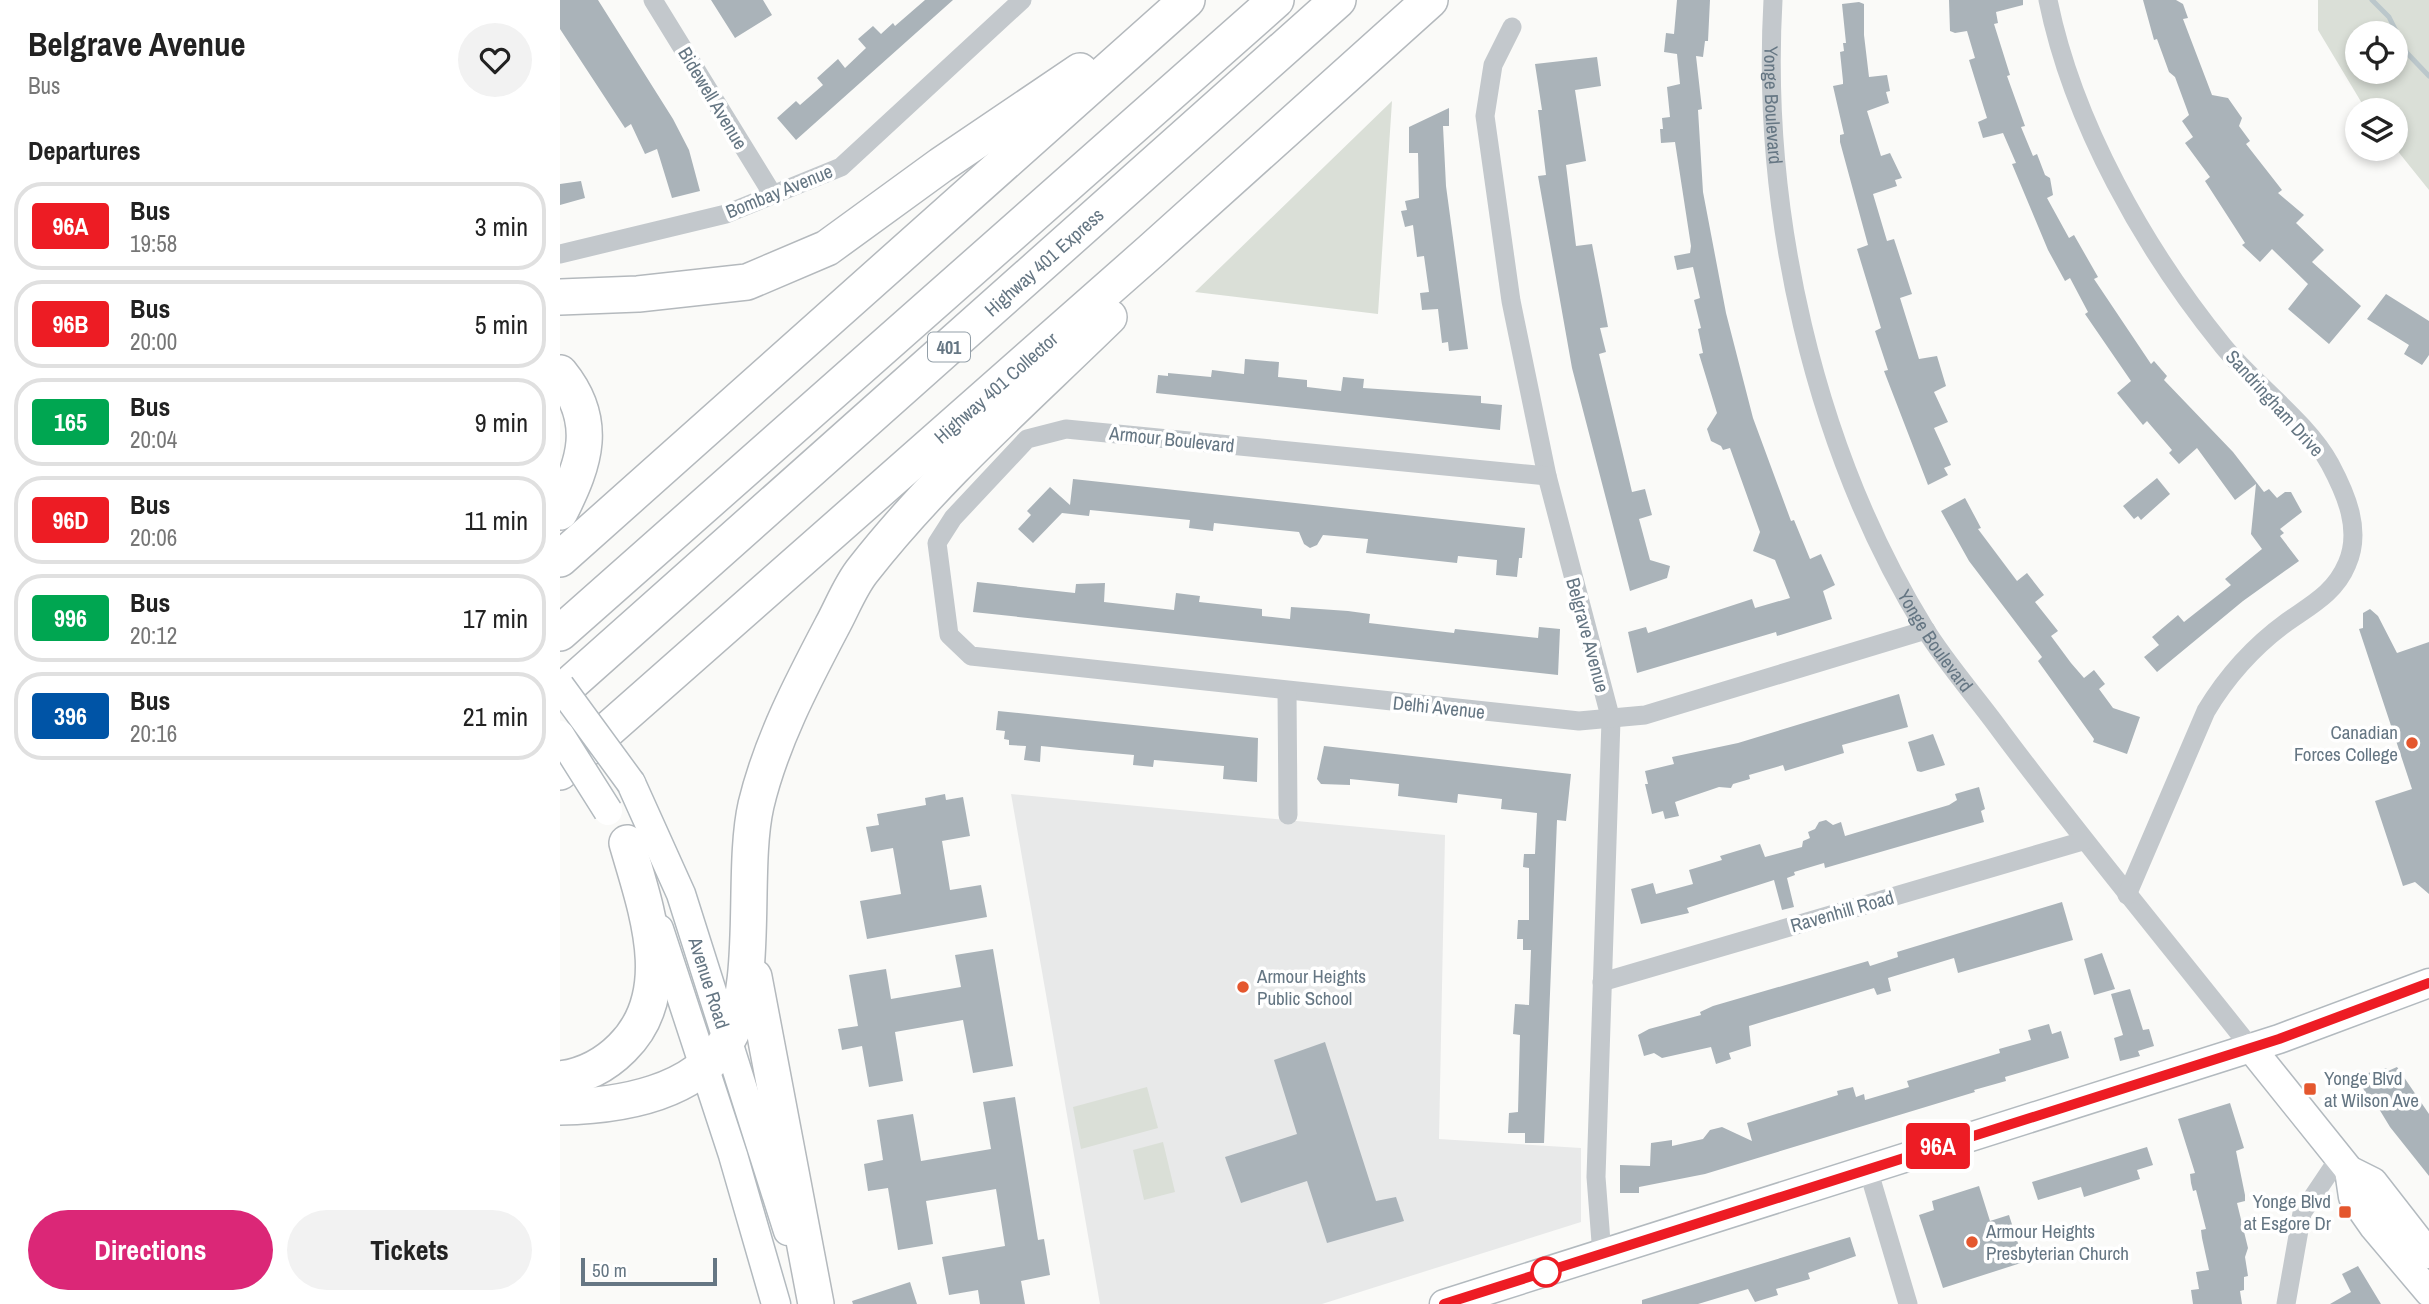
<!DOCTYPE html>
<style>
body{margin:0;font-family:"Archivo Narrow",sans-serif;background:#f2f2f2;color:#222;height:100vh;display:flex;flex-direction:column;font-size:26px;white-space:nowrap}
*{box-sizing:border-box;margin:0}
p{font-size:23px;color:#767676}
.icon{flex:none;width:38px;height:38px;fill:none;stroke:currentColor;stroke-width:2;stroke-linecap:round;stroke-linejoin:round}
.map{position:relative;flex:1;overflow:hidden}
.drawer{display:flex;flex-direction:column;background:#fff;width:560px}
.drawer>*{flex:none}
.badge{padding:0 14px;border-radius:5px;font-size:24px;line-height:46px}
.controls{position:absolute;left:1785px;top:21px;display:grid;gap:14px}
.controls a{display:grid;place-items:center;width:63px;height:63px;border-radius:50%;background:#fff;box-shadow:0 4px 10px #0003;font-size:35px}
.scale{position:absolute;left:21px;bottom:18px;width:136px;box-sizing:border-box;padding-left:7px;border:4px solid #657683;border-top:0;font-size:19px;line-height:24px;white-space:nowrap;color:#657683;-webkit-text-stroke:5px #fff;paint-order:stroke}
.map>.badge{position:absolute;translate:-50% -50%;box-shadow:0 0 0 4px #fff}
h2{padding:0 28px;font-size:26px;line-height:63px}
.round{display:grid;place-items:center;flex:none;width:74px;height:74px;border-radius:37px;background:#f2f2f2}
.summary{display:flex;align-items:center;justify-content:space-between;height:119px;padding:0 28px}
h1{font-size:33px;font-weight:800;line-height:52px}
.cta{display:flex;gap:14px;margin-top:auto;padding:14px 28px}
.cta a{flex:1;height:80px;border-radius:42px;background:#db2777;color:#fff;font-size:28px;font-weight:800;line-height:80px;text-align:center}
.cta a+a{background:#f2f2f2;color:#222}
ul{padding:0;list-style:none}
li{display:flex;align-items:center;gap:21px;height:88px;margin:0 14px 10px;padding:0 14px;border:4px solid #e0e0e0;border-radius:28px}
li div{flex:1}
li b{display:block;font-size:26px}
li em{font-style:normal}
li .badge{min-width:77px;font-weight:700;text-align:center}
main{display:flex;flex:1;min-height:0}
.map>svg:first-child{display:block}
.built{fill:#e8e9e9}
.green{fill:#dadfd7;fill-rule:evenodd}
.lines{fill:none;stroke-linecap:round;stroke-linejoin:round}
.stream{stroke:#bbc7cb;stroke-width:5}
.building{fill:#aab3b9}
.secondary-casing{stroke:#b3babf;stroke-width:31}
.highway-casing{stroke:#b4b9bd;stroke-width:38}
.street{stroke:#c3c8cc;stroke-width:19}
.secondary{stroke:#fff;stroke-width:28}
.highway{stroke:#fff;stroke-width:35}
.secondary-bridge-casing{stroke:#b3babf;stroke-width:31;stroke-linecap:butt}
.secondary-bridge{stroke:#fff;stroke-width:28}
.line-casing{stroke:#fff;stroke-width:16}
.line{stroke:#ed1c24;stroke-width:10}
.poi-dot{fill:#e4572e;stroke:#fff;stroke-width:2.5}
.stop-dot{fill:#fff;stroke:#ed1c24;stroke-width:3.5}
.labels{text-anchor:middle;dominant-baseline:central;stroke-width:7;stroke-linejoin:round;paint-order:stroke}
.shield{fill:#fff;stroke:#939fa8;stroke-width:2}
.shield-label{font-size:18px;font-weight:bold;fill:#657683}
.street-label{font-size:19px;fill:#657683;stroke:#fff}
.poi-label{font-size:19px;fill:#657683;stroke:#fff;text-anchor:start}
</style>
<main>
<section class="drawer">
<div class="summary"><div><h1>Belgrave Avenue</h1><p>Bus</p></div><a class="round"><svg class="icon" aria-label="heart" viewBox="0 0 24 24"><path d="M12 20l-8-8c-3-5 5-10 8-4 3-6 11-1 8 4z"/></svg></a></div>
<h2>Departures</h2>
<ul>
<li><span class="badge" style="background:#ed1c24;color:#fff">96A</span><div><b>Bus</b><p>19:58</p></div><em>3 min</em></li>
<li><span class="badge" style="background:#ed1c24;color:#fff">96B</span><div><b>Bus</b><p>20:00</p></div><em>5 min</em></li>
<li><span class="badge" style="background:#00a651;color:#fff">165</span><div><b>Bus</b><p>20:04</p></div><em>9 min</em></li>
<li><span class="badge" style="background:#ed1c24;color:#fff">96D</span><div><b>Bus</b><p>20:06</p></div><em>11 min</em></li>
<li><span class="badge" style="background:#00a651;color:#fff">996</span><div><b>Bus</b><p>20:12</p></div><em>17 min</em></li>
<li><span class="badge" style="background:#0054a6;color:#fff">396</span><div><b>Bus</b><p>20:16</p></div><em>21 min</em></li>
</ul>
<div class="cta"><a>Directions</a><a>Tickets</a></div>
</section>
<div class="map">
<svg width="1869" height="1304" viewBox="0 0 1869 1304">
<rect width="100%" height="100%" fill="#fafaf8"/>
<!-- built -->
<path class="built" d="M451 794 885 835 879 1139 1021 1148V1222L762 1304H540Z"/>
<!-- green -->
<path class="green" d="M1758 0H1869V190L1836 149V110H1806L1758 30ZM1836 33V72H1797V33Z
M832 101 818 314 635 292Z
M587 1087 598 1128 521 1149 513 1107Z
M603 1142 615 1192 584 1200 573 1150Z"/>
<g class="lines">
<!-- stream -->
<path class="stream" d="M1812 0 1829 17 1847 53 1869 76"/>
</g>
<!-- building -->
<path class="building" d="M0 0H38L113 119 129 150 140 191 112 198 97 149 85 154 71 124 65 128 0 29Z
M151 0H203L212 15 175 38Z
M365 0H393L236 140 217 118 236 101 240 105 263 85 257 78 278 59 285 68 306 48 298 39 313 26 321 34 333 23 335 26Z
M1117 0H1150L1148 41H1145L1143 57 1136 56 1142 109 1138 110 1143 192 1166 313 1193 418 1231 521 1234 520 1250 559 1261 554 1275 585 1263 591 1272 619 1217 636 1216 632 1077 673 1068 632 1086 627 1088 633 1192 599 1195 608 1230 598 1215 560 1193 551 1200 532 1170 448 1163 450 1161 446 1151 441 1147 429 1157 413 1139 354 1143 353 1138 329 1141 328 1134 300 1140 298 1133 267 1117 270 1114 256 1130 253 1131 246 1115 142 1101 143 1100 129H1103L1102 118 1110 117 1107 87 1120 84 1117 54 1104 52 1106 33 1114 34Z
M1389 0H1463V5L1436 12 1438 23 1434 24 1450 75 1447 76 1465 126 1461 127 1473 156 1477 154 1485 175 1490 178 1493 195 1487 198 1509 238 1514 235 1538 277 1534 279 1591 364 1594 361 1607 376 1604 380 1673 452 1704 492 1709 489 1717 498 1725 492H1731L1742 512 1720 529 1724 533 1720 536 1739 561 1683 601 1597 672 1584 657 1599 645 1592 637 1618 615 1624 622 1629 618 1671 585 1665 579 1702 549 1691 534 1696 484 1675 500 1637 448 1619 464 1609 453 1612 450 1587 421 1583 425 1557 393 1571 381 1525 314 1528 312 1510 278 1505 281 1488 250 1452 164 1456 163 1443 133 1423 138 1418 122 1427 118 1409 60 1415 58 1407 31 1395 33 1390 31Z
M1583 0H1616L1623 4 1628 18 1623 19 1652 95 1668 98 1682 118 1679 126 1690 141 1686 144 1722 190 1718 193 1744 215 1736 223 1764 250 1752 262 1801 306 1769 344 1728 309 1748 284 1712 249 1700 262 1682 245 1685 243 1645 181 1650 177 1625 143 1633 137 1622 121 1629 115 1615 77 1609 72 1597 39 1594 40Z
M1299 2 1304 4V35L1309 77 1327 75 1330 91 1326 92 1329 103 1307 111 1321 156 1330 153 1342 178 1335 180 1337 186 1313 194 1327 241 1334 239 1352 294 1340 298 1359 359 1377 356 1386 386 1374 392 1388 422 1374 428 1391 465 1384 468 1388 475 1368 485 1324 371 1328 370 1315 331 1321 328 1297 249 1308 245 1280 142V135L1284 134 1273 86 1283 84V81L1280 52 1284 51 1283 43H1286L1282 4Z
M1037 57 1041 86 1015 90 1026 161 1006 165 1016 246 1032 244 1048 327 1040 328 1046 352 1039 354 1072 492 1085 489 1092 515 1079 519 1090 560 1110 566 1107 578 1070 591 1012 368 978 176 986 175 978 110H982L975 64Z
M889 108V126H883L886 186 908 349 889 351 888 342 882 343 878 309 862 310 860 293 869 292 864 256 857 257 853 225 845 227 841 211 847 210 845 201 859 198 858 153H849V127Z
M21 181 25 198 0 205V184Z
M1826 294 1869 321V355L1862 365 1844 354 1849 345 1807 319Z
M685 359 719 362 718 377 747 380V387L781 391 783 377 804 379 803 388 921 396V403L942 405 940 430 596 393 598 375 608 376V373L651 377 652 370 684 374Z
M1597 478 1610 494 1581 520 1578 516 1574 519 1563 506Z
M513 479 965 528 962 558H959L957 577 936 575 937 560 898 556 897 563 806 553 808 539 763 535 757 545 750 548 744 544 739 532 654 523 653 531 629 528 630 520 530 510 529 516 502 513 473 543 458 529 471 515 467 511 490 487 510 505Z
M1405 498 1421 528 1418 529 1457 581 1467 573 1484 595 1475 602 1498 631 1491 636 1511 663 1524 678 1534 670 1545 684 1539 689 1553 708 1580 717 1567 754 1533 742 1534 739 1478 661 1482 657 1409 561 1381 511Z
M417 582 515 593 516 584 545 583 544 602 614 610 616 593 640 596 639 602 702 609V616L730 619 731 607 788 611 810 614 809 623 894 633 895 629 978 638 979 627 1000 629 998 675 413 612Z
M1810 609 1818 616 1837 653 1869 642V894L1855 882 1843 886 1815 801 1852 789 1799 629 1803 628V613Z
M1339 694 1348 727 1282 745 1284 753 1225 771 1223 765 1189 775 1190 779 1173 784 1171 788 1159 787 1115 802 1119 816 1105 819 1103 811 1092 814 1085 784H1088L1085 771 1114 764 1112 757 1178 743Z
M438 711 698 738 697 782 663 779 664 766 594 760 593 767 573 765 574 755 519 750 481 746 480 762 464 760 466 746 449 745V740L444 739 445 731 436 730Z
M1373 734 1385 765 1361 772 1357 771 1348 742Z
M764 746 1011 774 1006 821 997 820 984 1143H965V1133H948L949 1113 958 1112 960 1035 953 1034 955 1004 969 1005 971 950H963V939H957L958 920H969V868L963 867 964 854H975L977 813 941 809 942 799 898 794 897 803 838 796 839 784 829 783 790 779V785L761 784 757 779Z
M1419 787 1425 809 1421 811 1424 822 1265 868 1264 863 1234 872 1235 875 1227 878 1234 907 1222 910 1214 880 1127 908 1129 913 1081 924 1071 889 1093 883 1096 894 1133 884 1129 870 1162 860 1160 856 1200 844 1205 857 1242 847 1243 841 1250 838 1248 832 1255 829 1259 822 1266 820 1273 825 1281 822 1285 836 1389 805 1397 800 1395 794Z
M385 794 386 800 403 797 410 836 382 841 390 890 421 885 427 917 307 939 300 901 341 894 333 848 311 852 306 827 319 825 317 814 366 805 365 798Z
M1502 902 1513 940 1398 973 1394 958 1328 978 1331 991 1317 995 1314 988 1189 1026 1191 1046 1169 1053 1171 1059 1156 1064 1151 1047 1102 1058 1094 1053 1084 1056 1078 1035 1089 1029 1141 1015 1140 1012 1153 1006 1308 961 1310 966 1338 957 1337 952Z
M433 949 453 1066 413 1073 403 1020 335 1032 343 1081 309 1087 302 1046 282 1050 278 1029 298 1026 289 975 326 969 331 999 401 987 395 955Z
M1542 953 1555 989 1534 995 1524 959Z
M1570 989 1583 1030 1589 1029 1594 1046 1578 1051 1580 1056 1560 1061 1554 1038 1563 1035 1551 994Z
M1489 1024 1492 1034 1501 1031 1509 1058 1445 1077 1446 1081 1414 1090 1415 1092 1145 1174 1079 1187V1193H1060V1165L1090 1166 1091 1143 1112 1140V1146L1143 1139 1150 1130 1162 1127 1192 1141 1187 1123 1278 1095 1277 1091 1293 1087 1296 1097 1304 1094 1305 1100 1349 1087 1347 1081 1440 1053 1439 1049 1471 1040 1468 1030Z
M765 1042 816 1201 836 1197 844 1221 767 1243 747 1181 681 1203 665 1157 737 1134 714 1060Z
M1837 1067 1869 1114V1176L1830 1127 1810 1094 1807 1096 1798 1078 1817 1069 1819 1071 1826 1068 1828 1071Z
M455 1097 478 1240 484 1239 490 1275 461 1281 465 1304H420L418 1290 389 1295 382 1257 445 1246 436 1189 366 1201 373 1244 338 1250 328 1188 308 1191 304 1164 323 1160 317 1120 353 1114 361 1161 431 1149 423 1102Z
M1670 1103 1684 1148 1676 1151 1685 1195V1201L1677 1203 1688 1248 1685 1257 1688 1276 1684 1277V1290L1680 1291 1682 1304H1633L1631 1290 1639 1289 1636 1272 1649 1270 1642 1238 1641 1230 1646 1229 1636 1190 1633 1191 1631 1183 1630 1174 1635 1173 1618 1119Z
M1587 1147 1593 1165 1577 1170 1580 1179 1524 1197 1521 1187 1478 1200 1472 1182Z
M1419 1186 1430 1221 1449 1215 1464 1262 1383 1288 1359 1215 1374 1210 1372 1201Z
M1290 1237 1296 1256 1248 1273 1250 1279 1216 1289 1218 1295 1195 1302 1188 1289 1138 1304H1082V1300Z
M1798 1266 1821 1304H1770L1791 1292 1782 1274Z
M350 1282 357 1304H293L292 1301Z"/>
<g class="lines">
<defs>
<g id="secondary">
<path id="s2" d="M71 783 121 894 228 1231"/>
<path d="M99 929 173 1155 216 1304"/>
<path d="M1691 1048 1789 1170 1813 1182 1869 1254"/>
<path d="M1789 1170 1793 1197 1814 1227 1869 1292"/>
<path d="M884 1304 1719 1039 1869 983"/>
</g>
<g id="highway">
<path d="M0 297 78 294 187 282 267 248 381 165 520 71"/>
<path d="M0 373C39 421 25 463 0 512"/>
<path d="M0 559 627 0"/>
<path d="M0 633 716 0"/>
<path id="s3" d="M0 693 778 0"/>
<path id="s4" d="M0 772 592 250 870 0"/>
<path d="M194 977 256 1304"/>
<path d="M0 1079C24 1076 45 1065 62 1048 118 993 86 909 67 843"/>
<path d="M0 1107C59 1106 135 1094 168 1039 200 986 181 871 196 805 211 742 242 683 272 626 282 608 290 586 303 570 375 478 465 399 549 317"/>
</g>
</defs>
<!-- secondary casing -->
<use href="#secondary" class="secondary-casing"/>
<!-- highway casing -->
<use href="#highway" class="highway-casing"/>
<!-- street -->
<g class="street">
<path d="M93 0 213 195"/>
<path id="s1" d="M1213 0C1201 211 1253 447 1365 629 1388 666 1418 699 1443 734 1523 841 1608 943 1691 1048"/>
<path d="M1488 0C1513 123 1585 250 1663 346 1694 384 1747 422 1770 464 1786 494 1802 530 1787 564 1775 593 1751 605 1727 622 1694 646 1667 676 1646 711L1567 895"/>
<path d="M952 27 933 65 925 116 951 301 987 476 1051 720 1036 1177 1042 1255"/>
<path d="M0 254 166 214 281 167 462 0"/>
<path d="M987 476 506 429 467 439 393 518 377 543 389 635 411 656 1019 721 1085 715 1366 630"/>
<path d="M727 691 728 815"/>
<path d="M1042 982 1523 841"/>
<path d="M1308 1169 1348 1304"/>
<path d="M1726 1304 1742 1213 1779 1158"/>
</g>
<!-- secondary -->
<use href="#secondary" class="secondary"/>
<!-- highway -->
<use href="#highway" class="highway"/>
<defs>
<path id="secondary-bridge" d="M0 686 71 783
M0 735 48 811"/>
</defs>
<!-- secondary-bridge casing -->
<use href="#secondary-bridge" class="secondary-bridge-casing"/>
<!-- secondary-bridge -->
<use href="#secondary-bridge" class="secondary-bridge"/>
</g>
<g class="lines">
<defs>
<path id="line" d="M884 1304 1719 1039 1869 983"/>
</defs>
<!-- line casing -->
<use href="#line" class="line-casing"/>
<!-- line -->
<use href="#line" class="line"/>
</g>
<!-- markers -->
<g class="poi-dot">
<circle cx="1852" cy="743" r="7"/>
<circle cx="683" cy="987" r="7"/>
<rect x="1743" y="1082" width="14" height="14" rx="3.5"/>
<rect x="1778" y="1205" width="14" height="14" rx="3.5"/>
<circle cx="1412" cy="1242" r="7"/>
</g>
<circle class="stop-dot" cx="986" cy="1272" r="14"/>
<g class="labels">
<!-- shield labels -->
<rect class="shield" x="368" y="332.5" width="42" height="29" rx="5"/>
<g class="shield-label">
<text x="389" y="347">401</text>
</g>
<!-- street labels -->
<g class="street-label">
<text transform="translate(153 98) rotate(59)">Bidewell Avenue</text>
<text stroke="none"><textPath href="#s1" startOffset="105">Yonge Boulevard</textPath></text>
<text transform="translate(219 191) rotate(-22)">Bombay Avenue</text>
<text stroke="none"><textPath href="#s3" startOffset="648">Highway 401 Express</textPath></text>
<text stroke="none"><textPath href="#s4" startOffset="581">Highway 401 Collector</textPath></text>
<text transform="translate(1715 403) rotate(48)">Sandringham Drive</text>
<text transform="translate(612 439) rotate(6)">Armour Boulevard</text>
<text transform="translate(1028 635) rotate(75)">Belgrave Avenue</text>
<text stroke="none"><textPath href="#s1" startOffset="672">Yonge Boulevard</textPath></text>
<text transform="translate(879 707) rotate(6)">Delhi Avenue</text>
<text transform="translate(1282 911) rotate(-16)">Ravenhill Road</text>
<text stroke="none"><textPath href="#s2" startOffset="215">Avenue Road</textPath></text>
</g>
<!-- poi labels -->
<g class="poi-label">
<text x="1838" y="732" text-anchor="end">Canadian<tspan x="1838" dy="22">Forces College</tspan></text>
<text x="697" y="976">Armour Heights<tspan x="697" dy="22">Public School</tspan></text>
<text x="1764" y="1078">Yonge Blvd<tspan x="1764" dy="22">at Wilson Ave</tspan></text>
<text x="1771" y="1201" text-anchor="end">Yonge Blvd<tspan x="1771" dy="22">at Esgore Dr</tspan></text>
<text x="1426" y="1231">Armour Heights<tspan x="1426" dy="22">Presbyterian Church</tspan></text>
</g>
</g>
</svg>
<div class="controls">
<a><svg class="icon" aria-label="locate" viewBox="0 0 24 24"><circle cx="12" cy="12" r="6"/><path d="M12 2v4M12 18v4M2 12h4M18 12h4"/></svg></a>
<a><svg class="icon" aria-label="layers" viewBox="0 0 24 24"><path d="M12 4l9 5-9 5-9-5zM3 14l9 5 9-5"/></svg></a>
</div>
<div class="scale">50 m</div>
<b class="badge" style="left:1378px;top:1146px;background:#ed1c24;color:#fff">96A</b>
</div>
</main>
